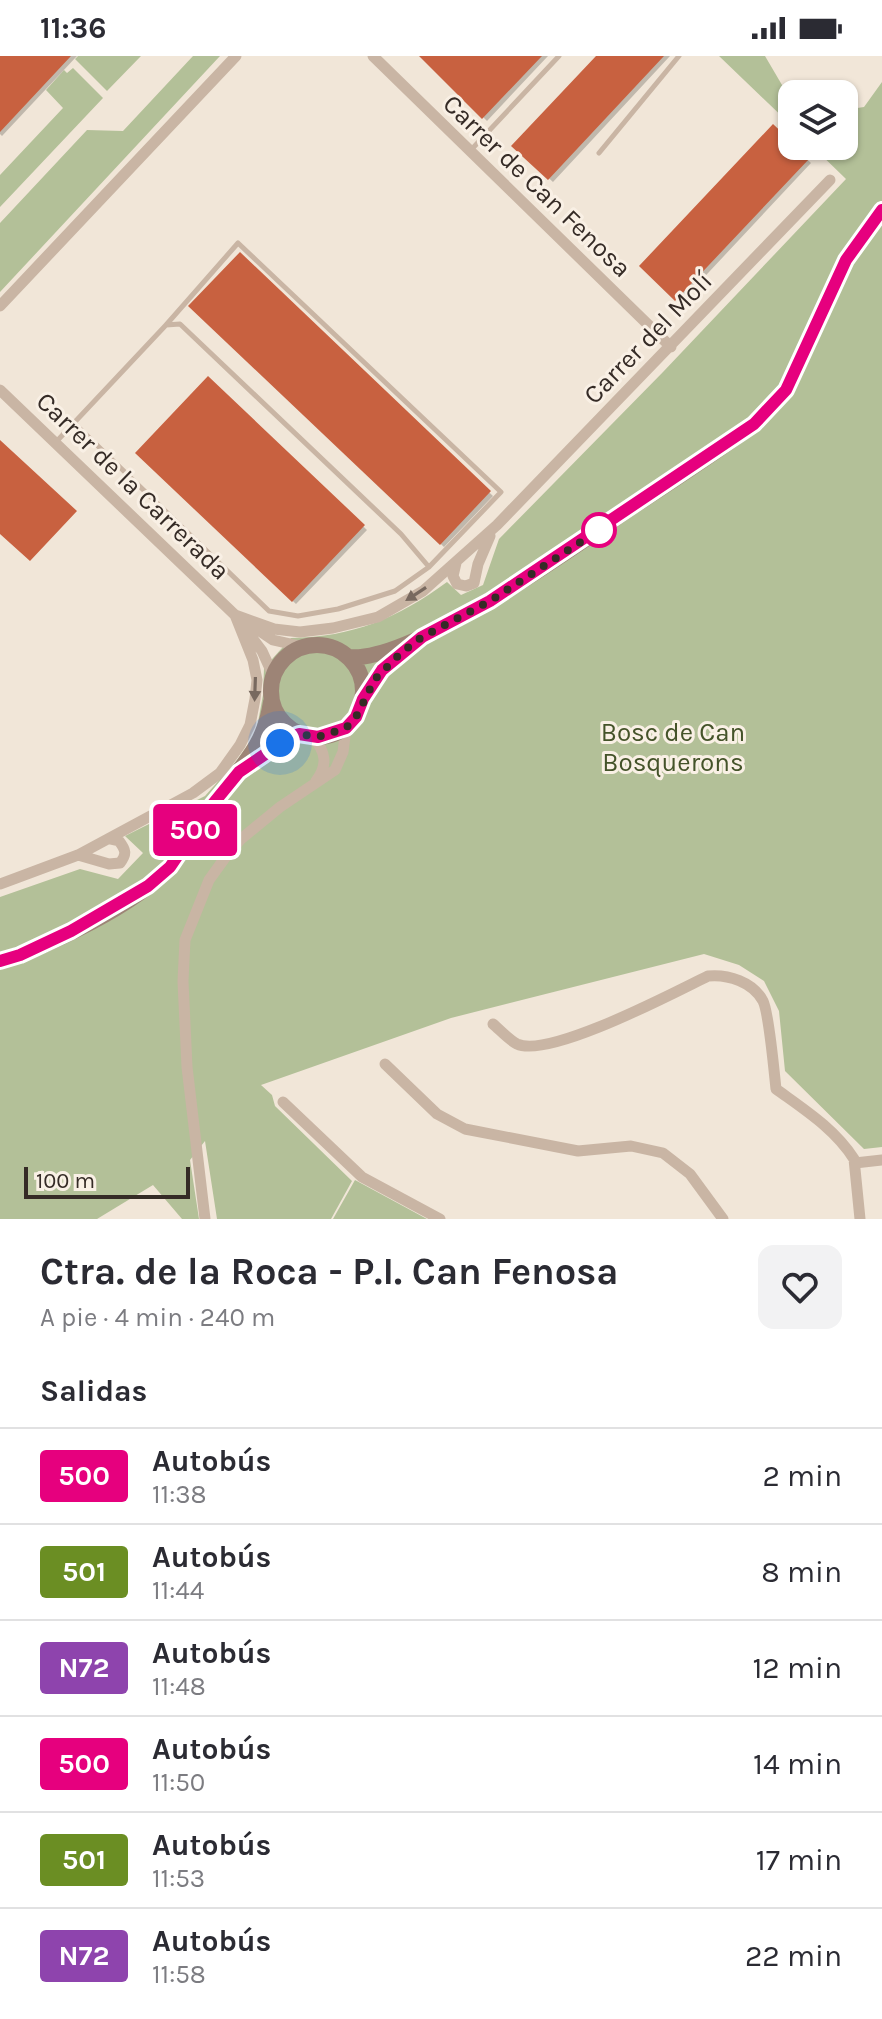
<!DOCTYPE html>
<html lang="es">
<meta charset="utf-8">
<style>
body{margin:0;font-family:Karla,sans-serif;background:#f2f2f3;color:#2b2b33;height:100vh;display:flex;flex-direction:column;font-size:30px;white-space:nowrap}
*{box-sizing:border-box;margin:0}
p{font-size:26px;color:#7c7c81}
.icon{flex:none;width:44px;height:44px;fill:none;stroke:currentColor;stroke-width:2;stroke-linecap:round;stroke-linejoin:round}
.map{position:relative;height:1163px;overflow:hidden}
.panel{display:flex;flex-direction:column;background:#fff;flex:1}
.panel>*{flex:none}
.badge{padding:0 16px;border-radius:6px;font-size:28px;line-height:52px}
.tools{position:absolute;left:778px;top:24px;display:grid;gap:16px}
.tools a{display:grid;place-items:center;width:80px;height:80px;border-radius:16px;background:#fff;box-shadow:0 2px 6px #0004;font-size:40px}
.scale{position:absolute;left:24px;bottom:20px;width:166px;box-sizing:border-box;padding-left:8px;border:4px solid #352b26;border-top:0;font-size:22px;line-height:28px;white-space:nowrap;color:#352b26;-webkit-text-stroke:6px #f9f0e5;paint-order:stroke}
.you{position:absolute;width:40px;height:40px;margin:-20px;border:6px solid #fff;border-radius:50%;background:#1a73e8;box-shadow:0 0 0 12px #1a73e833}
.map>.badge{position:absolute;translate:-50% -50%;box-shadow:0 0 0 4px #fff}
h2{padding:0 40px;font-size:30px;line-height:72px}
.round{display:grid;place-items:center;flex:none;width:84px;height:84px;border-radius:16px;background:#f2f2f3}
.head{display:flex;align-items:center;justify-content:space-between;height:136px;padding:0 40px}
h1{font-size:38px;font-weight:700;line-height:60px}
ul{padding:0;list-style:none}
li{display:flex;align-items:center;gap:24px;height:96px;padding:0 40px;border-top:2px solid #e1e1e2}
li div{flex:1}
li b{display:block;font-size:30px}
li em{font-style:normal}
li .badge{min-width:88px;font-weight:700;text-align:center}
.status{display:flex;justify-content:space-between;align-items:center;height:56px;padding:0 40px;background:#fff;direction:ltr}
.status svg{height:22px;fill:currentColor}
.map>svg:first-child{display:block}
.green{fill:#b3c098}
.shadow{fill:#0003}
.building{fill:#c86140}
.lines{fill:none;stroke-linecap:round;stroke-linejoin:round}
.lane{stroke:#c9b5a4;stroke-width:5}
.street{stroke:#c9b5a4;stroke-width:11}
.secondary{stroke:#9d8476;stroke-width:16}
.oneway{fill:#78695f}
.line-casing{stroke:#fff;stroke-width:18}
.line{stroke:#e6007e;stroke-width:12}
.walk{stroke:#352b26;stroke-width:8;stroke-dasharray:0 14.4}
.stop-dot{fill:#fff;stroke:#e6007e;stroke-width:4}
.labels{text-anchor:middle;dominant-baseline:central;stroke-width:6;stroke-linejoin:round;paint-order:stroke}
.street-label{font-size:26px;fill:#352b26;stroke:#f9f0e5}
.park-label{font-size:26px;fill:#445329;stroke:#f9f0e5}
</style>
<div class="status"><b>11:36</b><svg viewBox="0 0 49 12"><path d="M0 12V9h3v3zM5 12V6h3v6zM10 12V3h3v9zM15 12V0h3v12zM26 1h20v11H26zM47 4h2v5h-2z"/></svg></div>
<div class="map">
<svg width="882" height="1163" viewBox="0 0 882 1163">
<rect width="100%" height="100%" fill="#f1e6d8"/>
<!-- green -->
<path class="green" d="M78 0H141L107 35 75 3Z
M193 0H220L0 236V167L87 74 123 75Z
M719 0H765L792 46V70Z
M73 12 103 42 0 151V119L63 52 46 34 64 14 67 17Z
M882 26V1091L864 1093 785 1015 779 955 764 925 739 909 704 898 451 962 261 1029 272 1039 275 1050 352 1125 331 1163H217L205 1085 190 1104 199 1163H182L153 1129 97 1163H0V913C57 885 133 859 176 813 145 826 121 841 92 857 62 873 32 887 0 899V841L80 813 118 823 143 797 125 780 205 740 237 704 256 677 263 639 264 612 291 582C353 581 398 562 447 526L461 539 483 529 499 483 663 316 846 123 812 90H844V54L864 51Z
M355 1124 427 1163H333Z"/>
<!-- shadow -->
<path class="shadow" d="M0 0H77L2 80 0 78Z
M422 0H548L487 65Z
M598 0H670L553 126 514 90Z
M792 89 811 107 680 247 641 210Z
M240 199 493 440 444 491 191 250Z
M208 323 367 474 296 548 137 397Z"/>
<!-- building -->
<path class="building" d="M0 0H71L0 76Z
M419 0H542L482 63Z
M596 0H664L548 124 511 90Z
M773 68 792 86V90H796L809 103 675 245 639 210Z
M240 196 491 435 440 489 188 250Z
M208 320 365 469 292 546 135 397Z
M0 384 77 455 30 505 0 478Z"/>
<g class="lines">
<!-- lane -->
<path class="lane" d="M470 95 559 0
M599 97 679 0
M166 269 238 187 501 436 429 511
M56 386 166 269 180 268 401 478 429 511 395 535 338 553 298 560 269 555 74 367"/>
<!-- street -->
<path class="street" d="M373 0 671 291
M0 250 236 0
M0 334 235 559 262 595 273 619
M456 507 453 520 457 528 466 530 474 527 478 508 490 480
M235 559 274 573 300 576 333 572 378 561 423 535 497 469 830 124
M251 569 273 584 304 591
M313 681C326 696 328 709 316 725
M78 799 109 808 120 807C127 798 126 794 119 785L110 783
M0 828 78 799 193 737 220 717 240 689 250 669 255 643 257 624 253 604 235 559
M493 968C500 974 509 984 517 988 549 1003 675 936 708 920 728 918 753 926 763 945 769 957 774 1015 776 1033 805 1054 835 1073 854 1103L860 1163
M385 1008 437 1058 465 1073 578 1095 631 1090 663 1097 690 1118 723 1163
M283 1046 362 1121 440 1163
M855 1107 882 1104
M205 1163 187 1011 183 925 185 884 209 824 227 799 241 783 280 751 335 714 343 696 346 672"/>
<!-- secondary -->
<path class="secondary" d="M271 635a46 46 0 1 1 92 0a46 46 0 1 1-92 0Z
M348 601C412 608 576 489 632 451 673 424 715 397 754 368L786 334 846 204 882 154
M363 643 382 614 408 592
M250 708 280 687 299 678
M0 905C49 890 136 849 170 810 189 789 201 762 219 740 244 708 265 688 271 646"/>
</g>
<!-- one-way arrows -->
<defs><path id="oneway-solid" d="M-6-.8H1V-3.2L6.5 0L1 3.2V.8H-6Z" transform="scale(2)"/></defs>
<g class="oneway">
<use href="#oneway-solid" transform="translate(416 538) rotate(147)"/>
<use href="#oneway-solid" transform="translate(255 633) rotate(92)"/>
</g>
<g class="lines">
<defs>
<path id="line" d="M0 905 20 899 71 875 148 830 170 811 212 749 239 716 289 682 299 678 318 681 346 672 356 661 363 643 382 614 422 581 490 545 754 368 786 334 846 204 882 154"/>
</defs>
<!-- line casing -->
<use href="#line" class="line-casing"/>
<!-- line -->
<use href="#line" class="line"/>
<!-- walk -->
<path class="walk" d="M280 687 299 678 318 681 346 672 356 661 375 623 401 597 422 581 490 545 599 474"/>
</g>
<!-- markers -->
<circle class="stop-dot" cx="599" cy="474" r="16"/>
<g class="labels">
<!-- street labels -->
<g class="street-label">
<text transform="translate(537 130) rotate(44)">Carrer de Can Fenosa</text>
<text transform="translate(648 282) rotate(-46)">Carrer del Molí</text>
<text transform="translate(133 430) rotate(44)">Carrer de la Carrerada</text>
</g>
<!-- park labels -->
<g class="park-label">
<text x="673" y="676">Bosc de Can<tspan x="673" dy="30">Bosquerons</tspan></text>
</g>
</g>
</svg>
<div class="tools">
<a><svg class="icon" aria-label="layers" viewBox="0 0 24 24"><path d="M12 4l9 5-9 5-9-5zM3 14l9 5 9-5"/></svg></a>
</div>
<div class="scale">100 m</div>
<div class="you" style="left:280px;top:687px"></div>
<b class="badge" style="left:195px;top:774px;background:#e6007e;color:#fff">500</b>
</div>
<section class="panel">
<div class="head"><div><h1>Ctra. de la Roca - P.I. Can Fenosa</h1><p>A pie · 4 min · 240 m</p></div><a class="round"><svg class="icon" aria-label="heart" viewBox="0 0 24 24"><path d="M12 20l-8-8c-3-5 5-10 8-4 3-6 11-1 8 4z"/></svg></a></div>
<h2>Salidas</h2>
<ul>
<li><span class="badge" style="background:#e6007e;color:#fff">500</span><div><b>Autobús</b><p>11:38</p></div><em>2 min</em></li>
<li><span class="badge" style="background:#6b8e23;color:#fff">501</span><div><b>Autobús</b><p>11:44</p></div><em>8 min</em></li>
<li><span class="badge" style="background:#8e44ad;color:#fff">N72</span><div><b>Autobús</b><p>11:48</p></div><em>12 min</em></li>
<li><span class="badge" style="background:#e6007e;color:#fff">500</span><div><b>Autobús</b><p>11:50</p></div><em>14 min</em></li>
<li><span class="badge" style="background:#6b8e23;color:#fff">501</span><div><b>Autobús</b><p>11:53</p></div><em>17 min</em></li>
<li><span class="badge" style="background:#8e44ad;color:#fff">N72</span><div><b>Autobús</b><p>11:58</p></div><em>22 min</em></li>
</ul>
</section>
